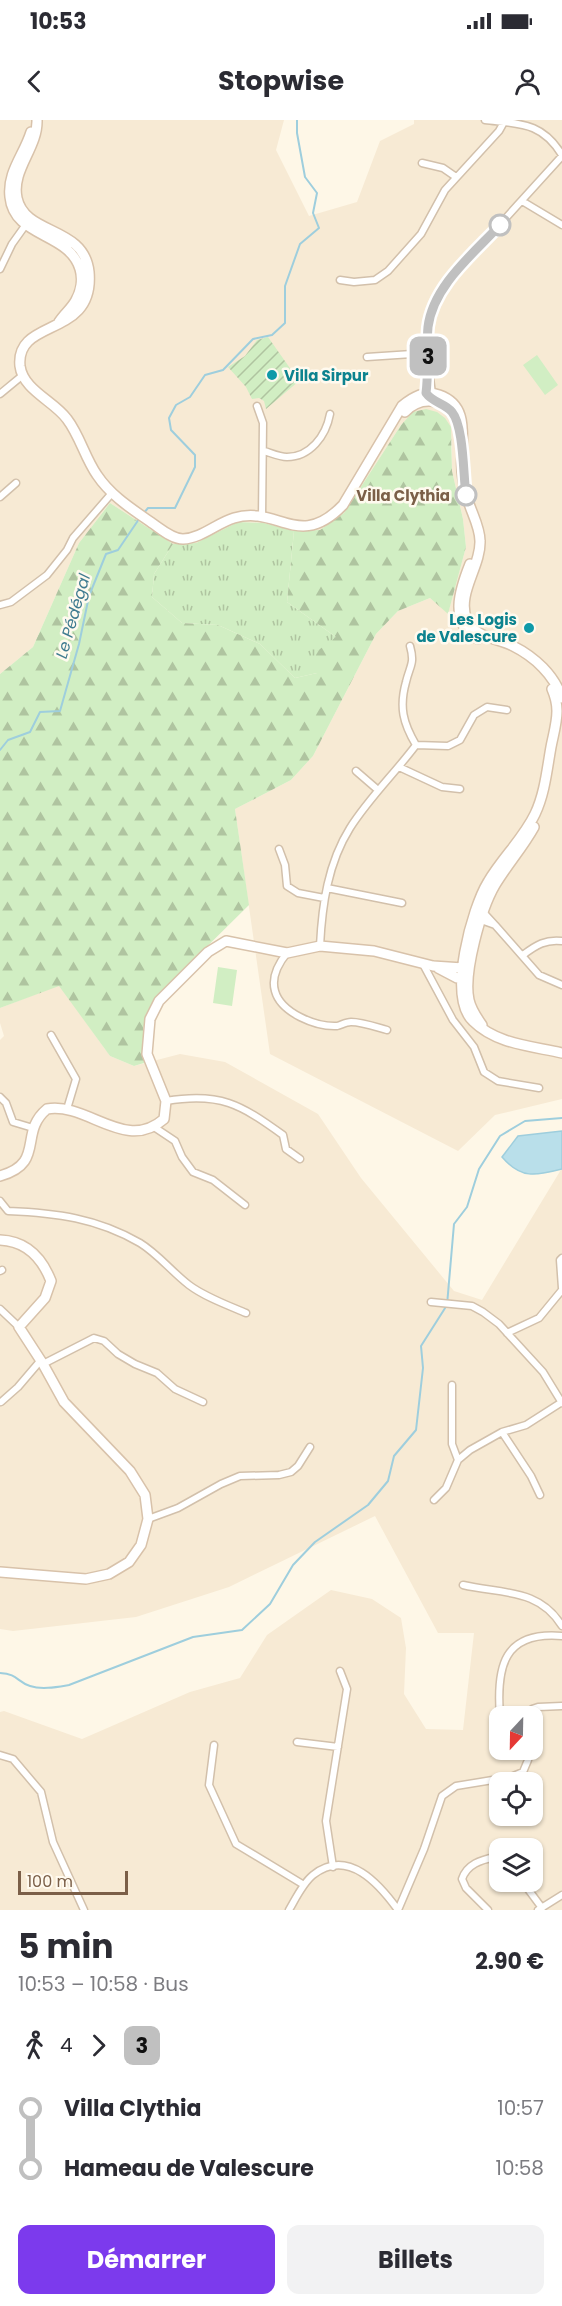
<!DOCTYPE html>
<html lang="fr">
<meta charset="utf-8">
<style>
body{margin:0;font-family:Poppins,sans-serif;background:#f2f2f3;color:#2b2b33;height:100vh;display:flex;flex-direction:column;font-size:22px;white-space:nowrap}
*{box-sizing:border-box;margin:0}
p{font-size:20px;color:#7c7c81}
.icon{flex:none;width:33px;height:33px;fill:none;stroke:currentColor;stroke-width:2;stroke-linecap:round;stroke-linejoin:round}
.map{position:relative;height:1790px;overflow:hidden}
.panel{display:flex;flex-direction:column;background:#fff;flex:1}
.panel>*{flex:none}
.badge{padding:0 12px;border-radius:9px;font-size:21px;line-height:39px}
.needle{width:39px;rotate:202deg}
.buttons{position:absolute;left:489px;top:1586px;display:grid;gap:12px}
.buttons a{display:grid;place-items:center;width:54px;height:54px;border-radius:12px;background:#fff;box-shadow:0 2px 4px #0004;font-size:30px}
.scale{position:absolute;left:18px;bottom:15px;width:110px;box-sizing:border-box;padding-left:6px;border:3px solid #7b5f48;border-top:0;font-size:16px;line-height:21px;white-space:nowrap;color:#7b5f48;-webkit-text-stroke:4px #fffaef;paint-order:stroke}
.map>.badge{position:absolute;translate:-50% -50%;box-shadow:0 0 0 3px #fff}
.legs{display:flex;align-items:center;gap:9px;height:66px;padding:0 18px;font-size:20px}
.legs p{margin-inline-start:auto}
.summary{display:flex;align-items:center;justify-content:space-between;height:102px;padding:0 18px}
h1{font-size:33px;font-weight:700;line-height:45px}
.action{display:flex;gap:12px;margin-top:auto;padding:12px 18px}
.action a{flex:1;height:69px;border-radius:12px;background:#7c3aed;color:#fff;font-size:24px;font-weight:700;line-height:69px;text-align:center}
.action a+a{background:#f2f2f3;color:#2b2b33}
ul{padding:0 18px;list-style:none}
li{display:flex;align-items:center;gap:21px;height:60px;font-size:22px}
li i{display:grid;place-items:center;width:9px;height:100%;margin:0 8px;background:currentColor}
li i::after{content:'';width:15px;height:15px;margin:-8px;border:4px solid;border-radius:50%;background:#fff}
li p{margin-inline-start:auto}
li:first-child i{background:linear-gradient(#0000 50%,currentColor 0)}
li:last-child i{background:linear-gradient(currentColor 50%,#0000 0)}
.status{display:flex;justify-content:space-between;align-items:center;height:42px;padding:0 30px;background:#fff;direction:ltr}
.status svg{height:16px;fill:currentColor}
header{display:flex;justify-content:space-between;align-items:center;height:78px;padding:0 18px;background:#fff;font-size:27px;font-weight:700}
.map>svg:first-child{display:block}
.residential{fill:#f7ead4;fill-rule:evenodd}
.grass{fill:url(#grass-tufts)}
.forest{fill:url(#forest-firs)}
.garden{fill:url(#garden-furrows)}
.pitch{fill:#d1eec3}
.water{fill:#b9dfea;stroke:#9ecedd;stroke-width:1.5}
.lines{fill:none;stroke-linecap:round;stroke-linejoin:round}
.stream{stroke:#9ecedd;stroke-width:2}
.street-casing{stroke:#d2c0ab;stroke-width:9}
.secondary-casing{stroke:#d8c2aa;stroke-width:12}
.street{stroke:#fff;stroke-width:6}
.secondary{stroke:#fff;stroke-width:9}
.line-1-casing{stroke:#fff;stroke-width:14}
.line-1{stroke:#c0c0c0;stroke-width:9}
.stop-1-dot{fill:#fff;stroke:#c0c0c0;stroke-width:3}
.culture-dot{fill:#0f9aa8;stroke:#fffaef;stroke-width:2}
.labels{text-anchor:middle;dominant-baseline:central;stroke-width:5;stroke-linejoin:round;paint-order:stroke}
.culture-label{font-size:15px;font-weight:bold;fill:#0d838f;stroke:#fffaef;text-anchor:start}
.stop-label{font-size:15px;font-weight:bold;fill:#7b5f48;stroke:#fffaef;text-anchor:end}
.water-label{font-size:16px;font-style:italic;fill:#3f7b90;stroke:#fffaef}
</style>
<div class="status"><b>10:53</b><svg viewBox="0 0 49 12"><path d="M0 12V9h3v3zM5 12V6h3v6zM10 12V3h3v9zM15 12V0h3v12zM26 1h20v11H26zM47 4h2v5h-2z"/></svg></div>
<header><svg class="icon" aria-label="back" viewBox="0 0 24 24"><path d="M15 5l-7 7 7 7"/></svg>Stopwise<svg class="icon" aria-label="person" viewBox="0 0 24 24"><circle cx="12" cy="8" r="4"/><path d="M4 21q1-7 8-7t8 7"/></svg></header>
<div class="map">
<svg width="562" height="1790" viewBox="0 0 562 1790">
<defs>
<pattern id="grass-tufts" width="24" height="20" patternUnits="userSpaceOnUse" patternTransform="scale(1.5)"><rect width="24" height="20" fill="#d1eec3"/><path d="M3 7l-1-3M5 7V3M7 7l1-3M15 17l-1-3M17 17v-4M19 17l1-3" fill="none" stroke="#afc4a0"/></pattern>
<pattern id="forest-firs" width="22" height="20" patternUnits="userSpaceOnUse" patternTransform="scale(1.5)"><rect width="22" height="20" fill="#d1eec3"/><path d="M5 1l3.5 6h-7zM16 11l3.5 6h-7z" fill="#afc4a0"/></pattern>
<pattern id="garden-furrows" width="10" height="10" patternUnits="userSpaceOnUse" patternTransform="scale(1.5)"><rect width="10" height="10" fill="#d1eec3"/><path d="M-1 1l2-2M0 10L10 0M9 11l2-2" fill="none" stroke="#afc4a0"/></pattern>
</defs>
<rect width="100%" height="100%" fill="#fef7e7"/>
<!-- residential -->
<path class="residential" d="M0 0H284L276 30 309 96 357 82 380 21 414 4V0H562V979L495 995 458 1031 270 934 235 689 291 660 313 636 376 514 398 491 430 478 448 493 466 427 463 399 452 351V321L413 293 401 305 344 393 320 410 294 411 264 403 238 402 196 423 173 424 110 383 79 423 33 527 0 554Z
M59 865 110 936 134 946 180 934 225 942 318 994 361 1058 454 1171 482 1180 562 1048V1790H0V1592L4 1591 82 1619 190 1572 240 1558 267 1515 331 1470 372 1479 401 1498 406 1528 404 1574 426 1609 463 1610 474 1513H438L375 1396 229 1467 136 1497 13 1511 0 1509V920L4 916 0 903V888ZM500 1596H532V1629H500ZM500 1662H532V1695H500ZM500 1728H532V1761H500Z"/>
<!-- grass -->
<path class="grass" d="M238 402 264 403 294 411 287 482 336 517 317 553 295 558 260 524 218 505 182 503 152 477 154 454 173 424 196 423Z"/>
<!-- forest -->
<path class="forest" d="M426 289 437 292 445 298 451 307 452 351 463 399 466 427 448 494 430 478 398 491 376 514 313 636 291 660 235 689 249 785 155 878 143 908 144 943 134 946 110 936 59 866 0 888V554L33 527 79 423 110 383 173 424 154 454 152 477 182 503 218 505 260 524 295 558 317 553 316 532 336 517 287 482 294 411 320 410 344 393 401 305 413 292Z"/>
<!-- garden -->
<path class="garden" d="M268 217 299 261 266 289 264 281 259 278 252 279 246 267 228 247 245 236 257 220Z"/>
<!-- pitch -->
<path class="pitch" d="M537 235 558 265 545 275 523 245Z
M218 847 237 850 232 886 213 883Z"/>
<!-- water -->
<path class="water" d="M562 1011V1049C535 1056 521 1059 502 1037L518 1016Z"/>
<g class="lines">
<!-- stream -->
<path class="stream" d="M143 394 148 388H175L195 347V335L171 310 169 298 176 285 190 277 205 255 223 250 253 219 272 215 285 203V166L300 124 319 108 313 93 317 73 305 57 297 13V0
M0 630 8 620 30 612 40 592 60 591 79 524 89 476 106 434 118 430 139 399
M0 1553C18 1554 17 1562 30 1566 42 1570 57 1567 69 1565L193 1517 242 1510 270 1484 293 1445 315 1422 368 1385 388 1361 394 1336 416 1310 423 1248 421 1226 447 1185 454 1104 467 1087 479 1049 500 1016 525 1001 562 998"/>
<defs>
<path id="street" d="M485 0C520 4 542 2 562 35
M422 43 443 48 456 57
M522 81 562 105
M0 149 12 124 27 103
M340 160 354 162 375 160 388 151 421 114 445 70 499 11 504 2
M367 237 427 233
M0 274 23 255
M432 274 427 233 428 208 431 192 437 178 465 143 562 36
M257 286 263 303 262 398
M264 331C271 333 279 337 287 337 310 337 326 316 330 294
M0 377 16 363
M0 485 11 482 47 455 67 430 73 418 112 373
M410 526C415 544 410 545 406 562 399 587 403 603 416 625
M416 625 448 626 460 620 474 595 487 587 507 590
M399 647 442 667 460 669
M356 651 378 670
M279 729 285 745 287 766 298 773 324 778
M327 768 402 783
M479 797 481 800 495 805 483 792
M495 805 539 855 562 865
M320 826C322 785 328 743 350 708 369 678 395 653 416 625
M287 833C278 844 271 857 275 871 281 893 316 907 337 906 341 905 346 902 351 902 362 902 376 907 387 910
M523 835C536 825 546 819 562 821
M423 844 453 900 474 927 484 952 498 961 539 968
M51 915 76 959 67 989
M0 977 6 983 13 1002 33 1008
M166 981C220 972 240 984 283 1015L286 1029 300 1039
M154 1007 175 1021 182 1037 193 1052 213 1060 245 1085
M0 1081 8 1091C56 1093 97 1098 140 1123 158 1134 172 1152 189 1165 205 1177 227 1185 246 1193
M562 1138 560 1140 562 1168
M0 1151 2 1150
M431 1182 472 1186 483 1192 499 1204 543 1252 562 1283
M0 1189 19 1207
M507 1213 539 1198 562 1170
M43 1244 94 1218 104 1221 118 1234 135 1244 157 1253 175 1269 203 1282
M452 1265V1324L458 1340
M1 1282 18 1267 41 1240
M502 1312 531 1356 540 1375
M434 1380 446 1368 458 1340 470 1330 502 1312 526 1305 562 1282
M148 1399 178 1388 221 1364 240 1356 279 1355 291 1352 298 1346 310 1327
M463 1465C501 1474 539 1468 562 1506
M500 1596C496 1546 504 1511 562 1516
M530 1596 532 1589 538 1587 562 1586
M297 1622 338 1627
M214 1625 209 1665 236 1724 304 1765
M0 1635 13 1639 41 1672 53 1722 84 1790
M333 1747 326 1701 347 1569 340 1551
M522 1761 542 1788
M289 1790C296 1778 303 1763 313 1755 348 1727 380 1765 398 1790
M398 1790 424 1729 442 1676 456 1666 511 1657 523 1652 528 1640 523 1629
M488 1790 466 1768 462 1759C467 1744 481 1740 495 1737L500 1740
M538 1790 562 1775"/>
<path id="secondary" d="M37 0C38 28 11 50 17 78 25 116 84 105 89 152 95 219 15 197 20 246 23 270 54 281 67 299 80 316 85 338 97 355 111 376 132 389 152 403 161 409 172 419 183 419 202 418 217 403 234 398 278 385 299 431 343 385L402 286C413 277 425 270 439 275 468 285 462 313 462 337 461 349 463 362 466 373 469 389 480 405 480 421 481 447 456 474 467 500 475 518 498 518 513 526 535 537 554 555 562 578
M31 12C24 35 7 52 10 77 14 118 69 112 80 149 83 159 81 171 76 180 72 188 64 194 59 202
M405 292C420 276 442 278 455 295
M470 444C460 469 448 503 478 519
M552 569C555 576 557 584 557 591 557 603 553 616 551 627 547 649 545 673 535 694 523 719 502 738 488 762 472 788 447 877 473 901 496 924 531 926 562 933
M438 848 457 858 461 859 465 856
M482 905C477 898 471 889 469 880 463 853 481 789 495 765 507 745 523 727 534 707
M0 1056C46 1043 18 1013 47 989 88 982 125 1033 164 999L166 981 147 934 150 899 159 881 208 832 226 821 287 833 320 826 374 831 433 846 463 848
M0 1120C26 1121 42 1138 51 1161L45 1178 19 1207 43 1244 64 1282 130 1351 145 1375 148 1399 141 1425 129 1442 109 1454 86 1459 0 1452"/>
</defs>
<!-- street casing -->
<use href="#street" class="street-casing"/>
<!-- secondary casing -->
<use href="#secondary" class="secondary-casing"/>
<!-- street -->
<use href="#street" class="street"/>
<!-- secondary -->
<use href="#secondary" class="secondary"/>
</g>
<g class="lines">
<defs>
<path id="line-1" d="M466 375C463 354 464 307 452 292 445 283 433 283 426 273 429 251 426 229 428 207 433 166 473 134 500 105"/>
</defs>
<!-- line-1 casing -->
<use href="#line-1" class="line-1-casing"/>
<!-- line-1 -->
<use href="#line-1" class="line-1"/>
</g>
<!-- markers -->
<g class="stop-1-dot">
<circle cx="500" cy="105" r="10"/>
<circle cx="466" cy="375" r="10"/>
</g>
<g class="culture-dot">
<circle cx="272" cy="255" r="6"/>
<circle cx="529" cy="508" r="6"/>
</g>
<g class="labels">
<!-- culture labels -->
<g class="culture-label">
<text x="284" y="255">Villa Sirpur</text>
<text x="517" y="499" text-anchor="end">Les Logis<tspan x="517" dy="17">de Valescure</tspan></text>
</g>
<!-- stop labels -->
<g class="stop-label">
<text x="450" y="375">Villa Clythia</text>
</g>
<!-- water labels -->
<g class="water-label">
<text transform="translate(73 496) rotate(-74)">Le Pédégal</text>
</g>
</g>
</svg>
<div class="buttons">
<a><svg class="needle" viewBox="-14 -14 28 28"><path d="M0-13l5 13h-10z" fill="#e53935"/><path d="M0 13l5-13h-10z" fill="#7c7c81"/></svg></a>
<a><svg class="icon" aria-label="locate" viewBox="0 0 24 24"><circle cx="12" cy="12" r="6"/><path d="M12 2v4M12 18v4M2 12h4M18 12h4"/></svg></a>
<a><svg class="icon" aria-label="layers" viewBox="0 0 24 24"><path d="M12 4l9 5-9 5-9-5zM3 14l9 5 9-5"/></svg></a>
</div>
<div class="scale">100 m</div>
<b class="badge" style="left:428px;top:236px;background:#c0c0c0;color:#111">3</b>
</div>
<section class="panel">
<div class="summary"><div><h1>5 min</h1><p>10:53 – 10:58 · Bus</p></div><b>2.90 €</b></div>
<div class="legs"><svg class="icon" aria-label="walk" viewBox="0 0 24 24"><circle cx="13" cy="4" r="2"/><path d="M13 8l-2 6 4 7M11 14l-3 7M7 12l3-4h3l4 4"/></svg>4<svg class="icon" aria-label="forward" viewBox="0 0 24 24"><path d="M9 5l7 7-7 7"/></svg><b class="badge" style="background:#c0c0c0;color:#111">3</b></div>
<ul>
<li><i style="color:#c0c0c0"></i><b>Villa Clythia</b><p>10:57</p></li>
<li><i style="color:#c0c0c0"></i><b>Hameau de Valescure</b><p>10:58</p></li>
</ul>
<div class="action"><a>Démarrer</a><a>Billets</a></div>
</section>
